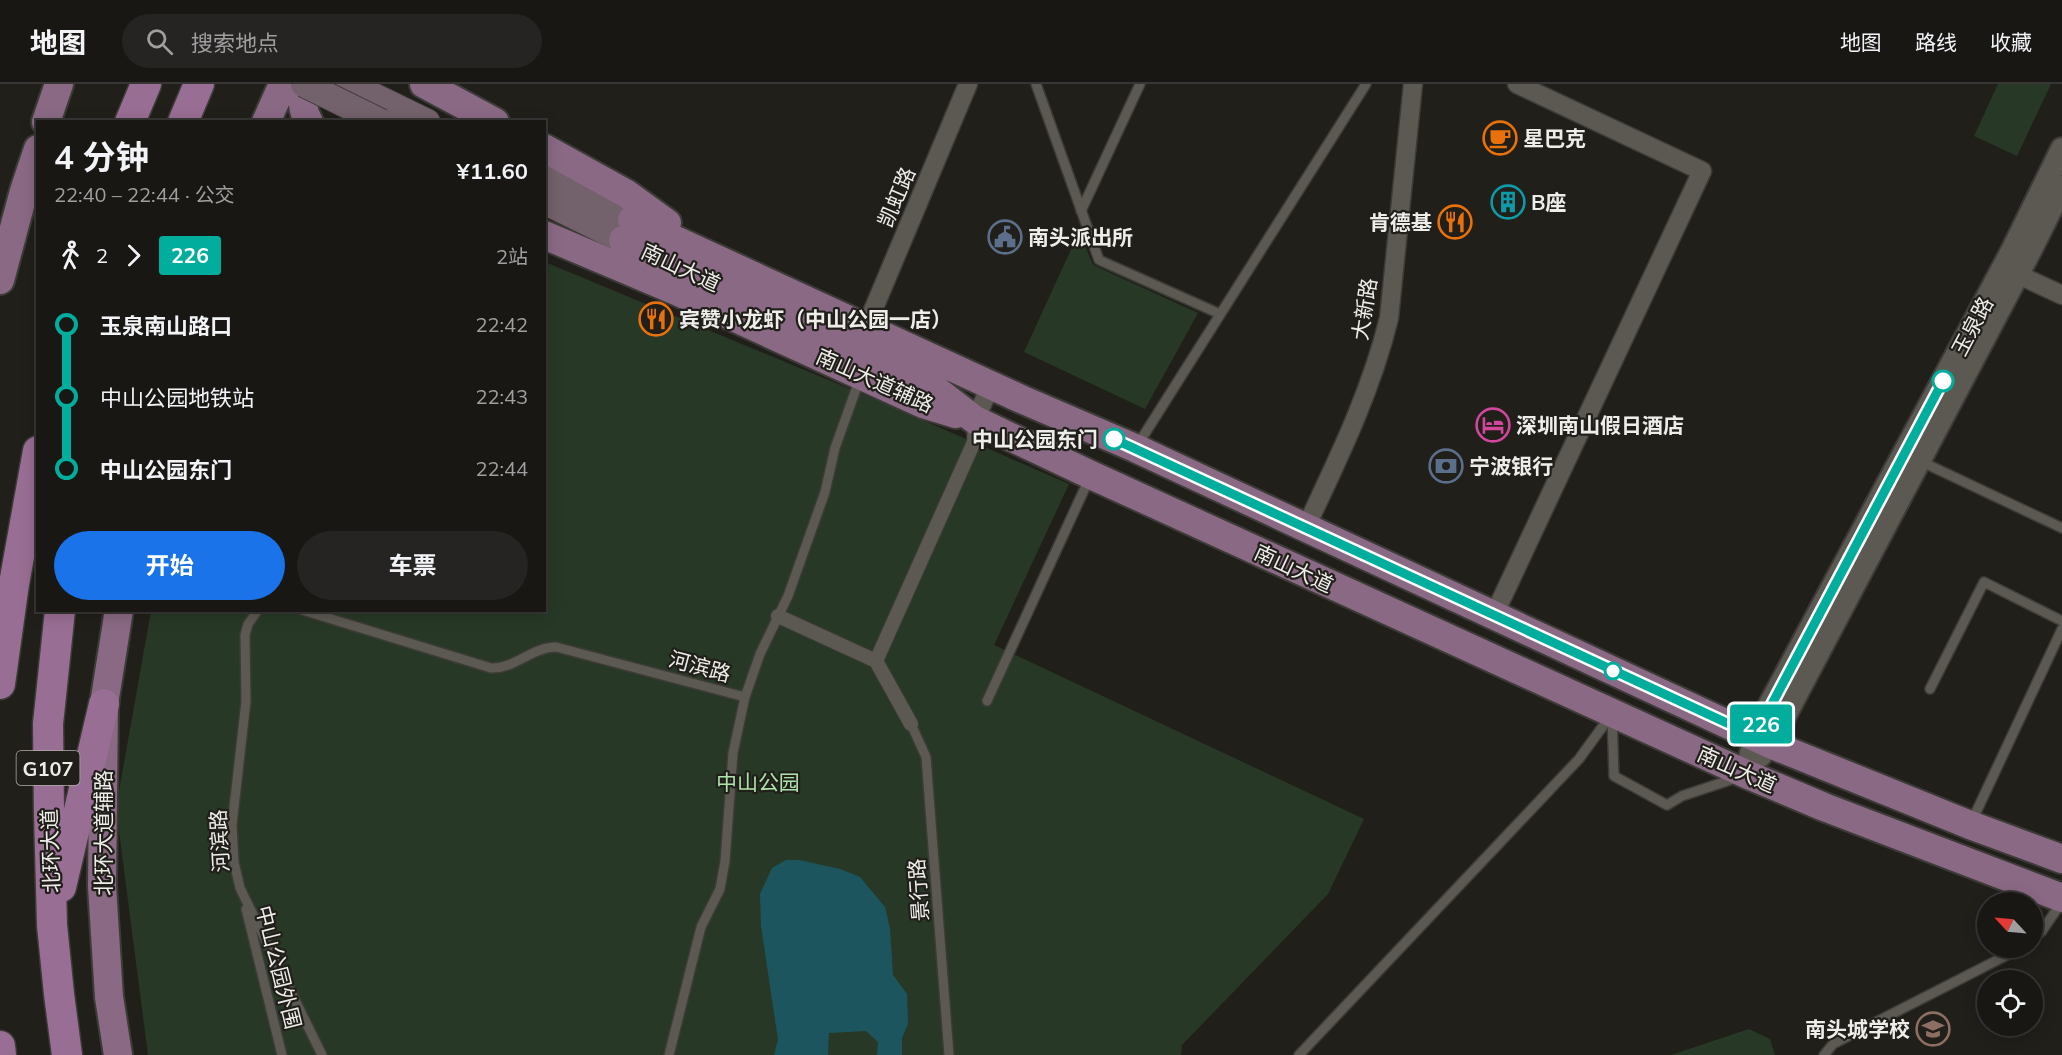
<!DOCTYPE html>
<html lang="zh">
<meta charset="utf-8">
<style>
body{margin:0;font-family:Mulish,"Noto Sans SC",sans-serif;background:#262422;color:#f1f3f6;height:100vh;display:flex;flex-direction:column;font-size:22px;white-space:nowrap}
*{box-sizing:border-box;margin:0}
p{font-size:20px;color:#9f9fa0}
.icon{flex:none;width:33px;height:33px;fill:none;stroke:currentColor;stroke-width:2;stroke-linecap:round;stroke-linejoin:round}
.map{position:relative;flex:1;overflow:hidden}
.details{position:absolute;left:36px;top:36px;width:510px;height:492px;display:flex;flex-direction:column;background:#191714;border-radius:0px;box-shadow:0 3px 15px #0003,0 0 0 2px #373634}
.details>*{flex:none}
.badge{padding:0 12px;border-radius:4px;font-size:21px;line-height:39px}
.needle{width:39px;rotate:296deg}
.fabs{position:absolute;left:1977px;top:808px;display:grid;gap:12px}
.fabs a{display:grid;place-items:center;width:66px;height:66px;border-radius:50%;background:#191714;box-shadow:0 3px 15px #0003,0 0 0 2px #373634;font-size:30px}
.map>.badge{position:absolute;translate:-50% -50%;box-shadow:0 0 0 3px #fff}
.legs{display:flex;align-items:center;gap:9px;height:66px;padding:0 18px;font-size:20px}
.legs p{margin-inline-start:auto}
.head{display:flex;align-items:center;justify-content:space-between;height:102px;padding:0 18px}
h1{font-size:33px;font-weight:700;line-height:45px}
.primary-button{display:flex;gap:12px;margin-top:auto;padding:12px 18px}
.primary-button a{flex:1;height:69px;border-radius:36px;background:#1a73e8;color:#fff;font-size:24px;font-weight:700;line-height:69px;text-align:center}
.primary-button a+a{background:#262422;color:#f1f3f6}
ul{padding:0 18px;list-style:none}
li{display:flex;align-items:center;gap:21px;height:72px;font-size:22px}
li i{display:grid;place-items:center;width:9px;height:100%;margin:0 8px;background:currentColor}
li i::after{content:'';width:15px;height:15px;margin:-8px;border:4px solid;border-radius:50%;background:#191714}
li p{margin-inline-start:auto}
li:first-child i{background:linear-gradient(#0000 50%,currentColor 0)}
li:last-child i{background:linear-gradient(currentColor 50%,#0000 0)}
header{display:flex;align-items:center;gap:36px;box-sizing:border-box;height:84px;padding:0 30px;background:#191714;border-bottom:2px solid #373634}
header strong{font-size:28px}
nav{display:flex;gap:33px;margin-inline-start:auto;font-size:21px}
.search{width:420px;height:54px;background:#262422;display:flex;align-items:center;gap:15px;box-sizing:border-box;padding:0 21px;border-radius:33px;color:#9f9fa0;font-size:22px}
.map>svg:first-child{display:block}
.green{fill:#273926}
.water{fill:#1c555e}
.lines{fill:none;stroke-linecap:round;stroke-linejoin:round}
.service-casing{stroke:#3d3b37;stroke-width:12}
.pedestrian-casing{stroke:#3d3b37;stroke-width:16}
.minor-casing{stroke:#3d3b37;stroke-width:21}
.tertiary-casing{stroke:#3d3b37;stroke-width:26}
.secondary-casing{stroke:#3d3b37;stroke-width:28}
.primary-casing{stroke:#3d3b37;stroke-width:32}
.trunk-casing{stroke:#3d3b37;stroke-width:33}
.service{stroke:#5c5953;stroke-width:9}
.pedestrian{stroke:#5c5953;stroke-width:14}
.minor{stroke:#5c5953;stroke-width:18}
.tertiary{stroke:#5c5953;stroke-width:22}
.secondary{stroke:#73616c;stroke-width:26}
.primary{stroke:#8a6984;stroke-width:28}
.trunk{stroke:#996e94;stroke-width:30}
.secondary-bridge-casing{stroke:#3d3b37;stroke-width:28;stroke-linecap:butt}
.secondary-bridge{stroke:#73616c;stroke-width:26}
.line-1-casing{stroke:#fff;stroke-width:14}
.line-1{stroke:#01ad9c;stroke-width:9}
.stop-1-dot{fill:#fff;stroke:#01ad9c;stroke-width:3}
.labels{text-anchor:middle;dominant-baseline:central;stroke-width:4.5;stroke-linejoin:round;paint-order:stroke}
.shield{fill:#211f1a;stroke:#b1afac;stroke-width:1.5}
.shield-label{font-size:20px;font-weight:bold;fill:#efedea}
.poi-label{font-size:21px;font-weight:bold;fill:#efedea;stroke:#211f1a;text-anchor:start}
.street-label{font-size:21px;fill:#efedea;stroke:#211f1a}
.stop-label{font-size:21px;font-weight:bold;fill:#efedea;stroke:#211f1a;text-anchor:end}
.park-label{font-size:21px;fill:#afe1ab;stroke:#211f1a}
</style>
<header>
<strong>地图</strong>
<div class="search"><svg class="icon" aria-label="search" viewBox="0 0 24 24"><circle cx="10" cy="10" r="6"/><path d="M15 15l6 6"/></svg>搜索地点</div>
<nav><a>地图</a><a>路线</a><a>收藏</a></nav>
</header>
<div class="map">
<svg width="2062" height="971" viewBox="0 0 2062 971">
<rect width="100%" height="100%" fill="#211f1a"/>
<!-- green -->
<path class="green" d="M1998 0H2051L2017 72 1974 52Z
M1079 148 1093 181 1198 229 1145 325 1024 268Z
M545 178 886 320 1069 400 994 561 1364 735 1328 810 1182 961 1181 971H148L116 724 151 527 544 526Z
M1749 945 1770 955 1775 971H1671Z"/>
<!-- water -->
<path class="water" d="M786 776H799L840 785 860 793 885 823 890 845 893 891 907 910 908 940 902 954V971H877L878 958 866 947 829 949 828 971H774L778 956 761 842 760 810 772 784Z"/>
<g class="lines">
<defs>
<path id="service" d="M1036 0 1099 176 1220 230
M1081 127 1140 0
M1137 362 1366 0
M1920 377 2062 444
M258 526 248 540 245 551 246 617 232 741 234 778 240 804 322 971
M302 526 491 584C515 585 532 563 556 563L745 613
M1930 605 1984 498 2062 537
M987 617 1090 393
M1612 633 1614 692 1667 721 1682 712 1736 694
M911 640 926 673 949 971
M1971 739 2062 545
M246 825 282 971
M2032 855 2042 847 2061 819
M669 971 701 843 720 805 725 777 733 669 745 613 760 570 788 512 825 408 835 364 860 294
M1299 971 1579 675 1611 631
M1824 971 1833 960 2021 864"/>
<path id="pedestrian" d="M778 532 876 577 911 640
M876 577 974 358 975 336"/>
<path id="minor" d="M2006 185 2062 211
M866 243 968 0
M975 336 991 301
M1306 443C1338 375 1371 308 1389 234L1413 0
M1494 531 1702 87 1517 0"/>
<path id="tertiary" d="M1760 672 1770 660 2031 165 2062 103
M1746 690 1755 653 1767 626 2012 167 2062 65"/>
<path id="secondary" d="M349 0 427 38
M544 94 632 136
M544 117 623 156"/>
<path id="primary" d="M305 0C301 12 302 27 309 38
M424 0 495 38
M46 38 59 0
M266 38 283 0
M544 64 627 110 667 139
M632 136 1021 315 1135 364 1770 660 1970 741 2062 775
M544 151 674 206 923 320 956 330
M623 156 931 302 975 336 1091 391 1746 690 1824 723 2062 814
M0 196 24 107 38 65
M118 971 109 913 102 802 104 620 119 526"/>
<path id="trunk" d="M130 38 146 0
M183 38 199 0
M60 526 48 640 49 729 52 841 59 910 67 971
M0 600 14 500 38 367
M61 803 104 620
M0 962 1 971"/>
</defs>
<!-- service casing -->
<use href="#service" class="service-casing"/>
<!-- pedestrian casing -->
<use href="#pedestrian" class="pedestrian-casing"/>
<!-- minor casing -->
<use href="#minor" class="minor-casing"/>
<!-- tertiary casing -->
<use href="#tertiary" class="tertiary-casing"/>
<!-- secondary casing -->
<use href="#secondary" class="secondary-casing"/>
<!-- primary casing -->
<use href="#primary" class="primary-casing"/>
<!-- trunk casing -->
<use href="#trunk" class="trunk-casing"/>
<!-- service -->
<use href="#service" class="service"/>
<!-- pedestrian -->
<use href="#pedestrian" class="pedestrian"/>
<!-- minor -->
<use href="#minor" class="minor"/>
<!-- tertiary -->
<use href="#tertiary" class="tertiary"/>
<!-- secondary -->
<use href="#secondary" class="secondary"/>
<!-- primary -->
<use href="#primary" class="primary"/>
<!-- trunk -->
<use href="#trunk" class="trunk"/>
<defs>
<path id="secondary-bridge" d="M304 0 381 38"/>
</defs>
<!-- secondary-bridge casing -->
<use href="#secondary-bridge" class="secondary-bridge-casing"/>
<!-- secondary-bridge -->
<use href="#secondary-bridge" class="secondary-bridge"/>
</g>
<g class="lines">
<defs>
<path id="line-1" d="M1114 355 1755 652 1943 297"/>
</defs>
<!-- line-1 casing -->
<use href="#line-1" class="line-1-casing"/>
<!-- line-1 -->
<use href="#line-1" class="line-1"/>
</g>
<!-- icons -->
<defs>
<symbol id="cafe-ring" viewBox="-11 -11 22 22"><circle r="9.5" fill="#211f1a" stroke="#e8710a" stroke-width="1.5"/><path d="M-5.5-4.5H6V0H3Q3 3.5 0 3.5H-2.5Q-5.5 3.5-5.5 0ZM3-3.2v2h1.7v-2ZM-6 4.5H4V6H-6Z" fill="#e8710a"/></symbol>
<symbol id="building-ring" viewBox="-11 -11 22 22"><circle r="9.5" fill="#211f1a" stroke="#0f9aa8" stroke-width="1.5"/><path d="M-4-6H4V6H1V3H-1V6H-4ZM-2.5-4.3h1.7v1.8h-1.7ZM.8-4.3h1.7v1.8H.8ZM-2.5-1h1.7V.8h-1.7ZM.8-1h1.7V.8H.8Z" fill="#0f9aa8"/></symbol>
<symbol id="restaurant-ring" viewBox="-11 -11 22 22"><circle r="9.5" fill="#211f1a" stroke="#e8710a" stroke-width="1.5"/><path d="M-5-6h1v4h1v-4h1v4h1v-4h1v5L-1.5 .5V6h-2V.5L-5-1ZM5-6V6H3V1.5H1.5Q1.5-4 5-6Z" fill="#e8710a"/></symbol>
<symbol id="civic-ring" viewBox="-11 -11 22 22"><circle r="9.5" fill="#211f1a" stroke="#5c6f8a" stroke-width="1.5"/><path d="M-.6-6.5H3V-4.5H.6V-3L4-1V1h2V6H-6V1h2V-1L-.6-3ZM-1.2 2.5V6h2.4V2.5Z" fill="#5c6f8a"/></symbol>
<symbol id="hotel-ring" viewBox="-11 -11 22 22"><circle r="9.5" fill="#211f1a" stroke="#d1479c" stroke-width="1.5"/><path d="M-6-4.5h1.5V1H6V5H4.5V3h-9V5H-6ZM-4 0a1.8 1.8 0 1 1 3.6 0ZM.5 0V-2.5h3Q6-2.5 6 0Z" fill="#d1479c"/></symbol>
<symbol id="bank-ring" viewBox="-11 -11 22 22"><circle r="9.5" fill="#211f1a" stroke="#5c6f8a" stroke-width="1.5"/><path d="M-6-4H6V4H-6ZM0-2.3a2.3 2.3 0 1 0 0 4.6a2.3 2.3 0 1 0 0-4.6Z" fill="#5c6f8a"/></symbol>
<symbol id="school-ring" viewBox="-11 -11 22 22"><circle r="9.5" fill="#211f1a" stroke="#8d6e63" stroke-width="1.5"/><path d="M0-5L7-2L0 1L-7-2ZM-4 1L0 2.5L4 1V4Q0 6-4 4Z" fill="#8d6e63"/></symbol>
</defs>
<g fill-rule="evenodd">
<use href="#cafe-ring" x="1481" y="35" width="38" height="38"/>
<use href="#building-ring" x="1489" y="99" width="38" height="38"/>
<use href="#restaurant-ring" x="1436" y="119" width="38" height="38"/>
<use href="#civic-ring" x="986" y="134" width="38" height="38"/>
<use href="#restaurant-ring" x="637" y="216" width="38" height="38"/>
<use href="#hotel-ring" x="1474" y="322" width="38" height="38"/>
<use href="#bank-ring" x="1427" y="363" width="38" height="38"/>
<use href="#school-ring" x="1914" y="926" width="38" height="38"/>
</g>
<!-- markers -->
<g class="stop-1-dot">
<circle cx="1943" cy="297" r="10"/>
<circle cx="1114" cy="355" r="10"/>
<circle cx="1613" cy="587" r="8"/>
</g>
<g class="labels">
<!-- shield labels -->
<rect class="shield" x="16.5" y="667" width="63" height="34" rx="4.5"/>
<g class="shield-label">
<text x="48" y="684">G107</text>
</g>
<!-- poi labels -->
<g class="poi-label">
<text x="1523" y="54">星巴克</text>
<text x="1531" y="118">B座</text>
<text x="1432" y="138" text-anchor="end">肯德基</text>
<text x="1028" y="153">南头派出所</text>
<text x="679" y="235">宾赞小龙虾（中山公园一店）</text>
<text x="1516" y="341">深圳南山假日酒店</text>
<text x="1469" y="382">宁波银行</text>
<text x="1910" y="945" text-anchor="end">南头城学校</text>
</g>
<!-- street labels -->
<g class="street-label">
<text transform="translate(896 113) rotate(-67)">凯虹路</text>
<text transform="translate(681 183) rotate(25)">南山大道</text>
<text transform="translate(1364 225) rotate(-81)">大新路</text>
<text transform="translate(1972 242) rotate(-62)">玉泉路</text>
<text transform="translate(875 296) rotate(24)">南山大道辅路</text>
<text transform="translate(1294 484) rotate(25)">南山大道</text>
<text transform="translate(700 582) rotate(15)">河滨路</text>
<text transform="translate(1737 685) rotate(24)">南山大道</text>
<text transform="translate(103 749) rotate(-90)">北环大道辅路</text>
<text transform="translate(219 757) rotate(-93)">河滨路</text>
<text transform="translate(50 767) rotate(-92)">北环大道</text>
<text transform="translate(918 806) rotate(-94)">景行路</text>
<text transform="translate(279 883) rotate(76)">中山公园外围</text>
</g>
<!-- stop labels -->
<g class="stop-label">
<text x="1098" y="355">中山公园东门</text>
</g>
<!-- park labels -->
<g class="park-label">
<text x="758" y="698">中山公园</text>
</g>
</g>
</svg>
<div class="fabs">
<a><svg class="needle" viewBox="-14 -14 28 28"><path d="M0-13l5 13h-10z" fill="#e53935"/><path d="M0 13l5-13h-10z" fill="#9f9fa0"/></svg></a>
<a><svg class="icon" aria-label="locate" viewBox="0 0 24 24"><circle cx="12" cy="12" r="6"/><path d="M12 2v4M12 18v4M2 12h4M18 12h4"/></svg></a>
</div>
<b class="badge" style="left:1761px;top:640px;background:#01ad9c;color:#fff">226</b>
<section class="details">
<div class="head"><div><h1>4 分钟</h1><p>22:40 – 22:44 · 公交</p></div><b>¥11.60</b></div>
<div class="legs"><svg class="icon" aria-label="walk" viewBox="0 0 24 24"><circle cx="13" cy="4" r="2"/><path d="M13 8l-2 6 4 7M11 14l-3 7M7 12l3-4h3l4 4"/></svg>2<svg class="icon" aria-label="forward" viewBox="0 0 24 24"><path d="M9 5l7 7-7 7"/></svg><b class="badge" style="background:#01ad9c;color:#fff">226</b><p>2站</p></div>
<ul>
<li><i style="color:#01ad9c"></i><b>玉泉南山路口</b><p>22:42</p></li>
<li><i style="color:#01ad9c"></i><span>中山公园地铁站</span><p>22:43</p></li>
<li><i style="color:#01ad9c"></i><b>中山公园东门</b><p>22:44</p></li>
</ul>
<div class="primary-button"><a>开始</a><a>车票</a></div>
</section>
</div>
